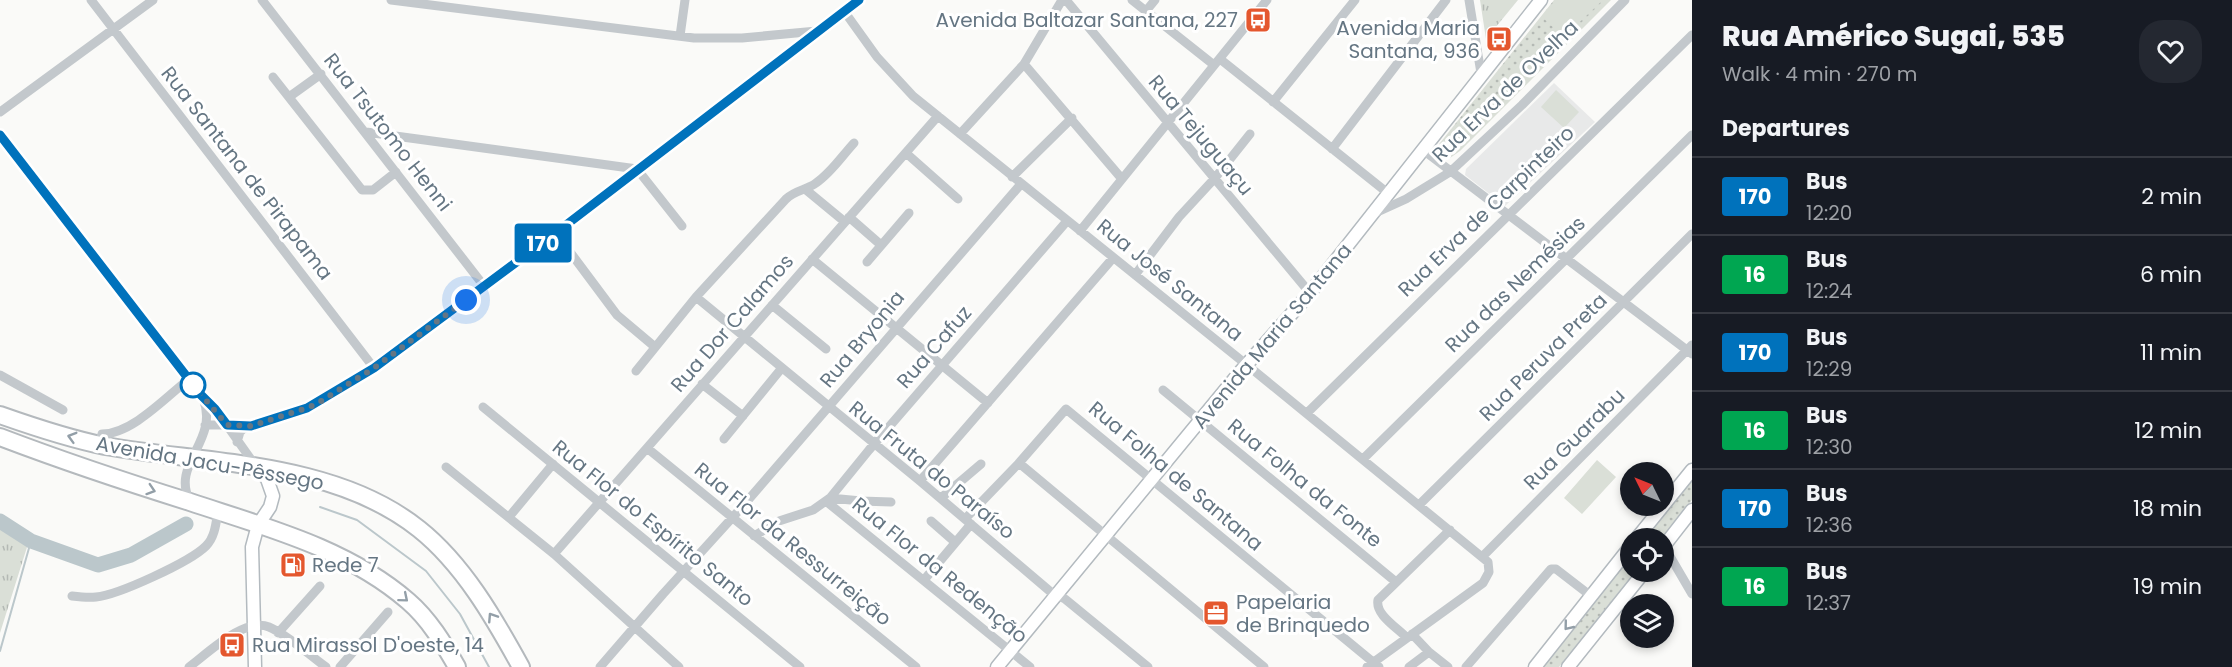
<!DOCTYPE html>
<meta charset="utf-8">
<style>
body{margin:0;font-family:Poppins,sans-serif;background:#242831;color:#f1f3f6;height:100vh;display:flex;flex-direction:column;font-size:22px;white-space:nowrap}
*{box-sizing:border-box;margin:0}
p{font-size:20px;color:#9ea1a6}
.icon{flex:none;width:33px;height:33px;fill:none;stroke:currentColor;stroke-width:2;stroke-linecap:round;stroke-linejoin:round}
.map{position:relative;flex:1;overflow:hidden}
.drawer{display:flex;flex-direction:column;background:#171b24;width:540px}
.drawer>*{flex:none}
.badge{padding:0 12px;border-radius:4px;font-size:21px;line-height:39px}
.needle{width:39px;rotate:313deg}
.buttons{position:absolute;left:1620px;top:462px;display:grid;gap:12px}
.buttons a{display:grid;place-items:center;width:54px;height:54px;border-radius:50%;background:#171b24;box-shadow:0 3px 9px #0003;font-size:30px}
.you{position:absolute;width:30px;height:30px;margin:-15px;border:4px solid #fff;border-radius:50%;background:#1a73e8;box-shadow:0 0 0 9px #1a73e833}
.map>.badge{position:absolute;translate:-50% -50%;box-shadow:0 0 0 3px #fff}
h2{padding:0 30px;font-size:22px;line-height:54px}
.round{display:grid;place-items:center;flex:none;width:63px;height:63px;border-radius:24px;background:#242831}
.overview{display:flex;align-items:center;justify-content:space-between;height:102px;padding:0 30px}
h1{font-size:28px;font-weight:800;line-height:45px}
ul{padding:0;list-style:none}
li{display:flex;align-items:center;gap:18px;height:78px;padding:0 30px;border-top:2px solid #363941}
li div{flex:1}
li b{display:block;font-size:22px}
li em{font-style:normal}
li .badge{min-width:66px;font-weight:700;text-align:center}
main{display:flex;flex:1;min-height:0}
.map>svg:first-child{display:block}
.built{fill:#e8e9e9}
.grass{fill:url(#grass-dots)}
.park{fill:url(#park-tufts)}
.pitch{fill:#dadfd7}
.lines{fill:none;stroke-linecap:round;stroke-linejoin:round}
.stream{stroke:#bbc7cb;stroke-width:2}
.river{stroke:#bbc7cb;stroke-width:15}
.secondary-casing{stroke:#b3babf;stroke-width:15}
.highway-casing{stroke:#b4b9bd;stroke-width:20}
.street{stroke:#c3c8cc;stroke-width:9}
.secondary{stroke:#fff;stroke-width:12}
.highway{stroke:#fff;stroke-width:16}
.oneway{stroke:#939fa8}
.line-casing{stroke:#fff;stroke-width:14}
.line{stroke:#0072bc;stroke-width:9}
.walk{stroke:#657683;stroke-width:6;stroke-dasharray:0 10.8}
.stop-dot{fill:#fff;stroke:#0072bc;stroke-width:3}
.labels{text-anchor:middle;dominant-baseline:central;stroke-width:6;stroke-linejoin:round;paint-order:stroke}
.poi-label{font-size:20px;fill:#657683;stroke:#fff;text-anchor:start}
.street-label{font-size:20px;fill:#657683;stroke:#fff}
</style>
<main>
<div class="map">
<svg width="1692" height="667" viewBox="0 0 1692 667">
<defs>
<pattern id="grass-dots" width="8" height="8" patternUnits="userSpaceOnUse" patternTransform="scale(1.5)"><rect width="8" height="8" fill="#dadfd7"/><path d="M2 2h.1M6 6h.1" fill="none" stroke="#b4b9b4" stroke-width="1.8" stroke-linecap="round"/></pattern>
<pattern id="park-tufts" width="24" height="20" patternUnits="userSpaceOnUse" patternTransform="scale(1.5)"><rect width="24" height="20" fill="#dadfd7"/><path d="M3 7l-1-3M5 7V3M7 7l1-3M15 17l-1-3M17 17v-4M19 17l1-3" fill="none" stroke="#b4b9b4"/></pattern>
</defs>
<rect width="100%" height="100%" fill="#fafaf8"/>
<!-- built -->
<path class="built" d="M1554 83 1595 122 1505 206 1465 175 1466 169Z"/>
<!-- grass -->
<path class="grass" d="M1554 0H1611L1460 151 1450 158 1436 148Z
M1692 480V500L1662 538H1645Z
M1630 557V572H1635L1559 667H1543Z"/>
<!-- park -->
<path class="park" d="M1480 0H1518L1486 39Z
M0 527 28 544 0 633Z"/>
<!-- pitch -->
<path class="pitch" d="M1558 0H1603L1564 37 1543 18Z
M1556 90 1579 112 1564 128 1541 107Z
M1597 460 1616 477 1582 514 1564 498Z"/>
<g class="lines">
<!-- stream -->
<path class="stream" d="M320 507 357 520 426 571 460 614 489 667
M0 651 31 541"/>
<!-- river -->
<path class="river" d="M0 521 31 541 98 565 131 555 186 524"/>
<defs>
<path id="secondary" d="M1637 538 1692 470
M1664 546 1692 510
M255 667 252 547 258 525 270 507 273 496 267 479 257 468
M997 667 1240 372 1310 293 1541 0
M1535 667 1630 547
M1568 667 1644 572"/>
<path id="highway" d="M0 415C34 427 70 439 105 446 208 464 334 461 419 529 463 564 494 618 521 667
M0 437C63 461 126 482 190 502 265 527 347 548 408 601 429 619 444 644 457 667"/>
</defs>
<!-- secondary casing -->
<use href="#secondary" class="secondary-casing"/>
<!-- highway casing -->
<use href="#highway" class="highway-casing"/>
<!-- street -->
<path class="street" d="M91 0 374 368
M262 0 484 286
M391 0 694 38H742L817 31
M1066 0 1310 293
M1132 0 1214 65
M1469 0 1481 73
M844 11 877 57 913 96 1247 365 1488 562 1489 572 1483 583 1367 667
M1146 11 1155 0
M680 36 685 0
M1220 59 1389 194
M1024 64 1122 179
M273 77 362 190H373L396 172
M289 97 321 74
M1273 102 1355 0
M0 112 153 0
M366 132 637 169 682 226
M960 134 1024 64 1062 0
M0 135 202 395 221 417 255 465
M1332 149 1446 0
M1423 150 1692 354
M906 153 958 199
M1012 177 1072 118
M805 189 845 222
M1373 214 1406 199 1450 172 1522 105 1625 0
M849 217 881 245
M1080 231 1267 0
M553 235 570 252 617 315 655 347
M812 259 988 403
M867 262 909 213
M1135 275 1179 217 1215 178 1250 134
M696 297 920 481 1052 593 1065 599 1148 667
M772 305 826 349
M636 371 696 297 786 199C795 190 807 190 816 183 831 173 842 156 854 143
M0 375 63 410
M702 384 743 416
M1163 390 1396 582
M483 407 800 667
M1307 413 1692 35
M205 425H249
M724 439 781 369
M237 442 240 432 243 429 307 408 374 368 553 235 859 0
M99 444 102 434C132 434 166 397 189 379
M647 448 916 667
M1363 459 1692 135
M1019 463 1264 667
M446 467 554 554 679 667
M920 481 1113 258
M830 498 869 450 1067 221
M941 498 981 464
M190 501C170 464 220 441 203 398
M827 502 1030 667
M1419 505 1692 234
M509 517 553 464
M965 519 1019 463 1066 409 1379 667
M931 521 955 542
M754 536 779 521 813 510 830 498 861 501 891 502
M1664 546 1692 594
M554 554 938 116
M1482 557 1692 345
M924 580 971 524
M72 596C80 597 88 598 96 597 118 595 190 562 206 546 215 537 216 523 218 511
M278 633 320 586
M1412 634 1429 652 1448 667
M1407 638C1398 628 1375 615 1378 600L1450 530
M189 667C208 653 244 617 269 627 288 635 309 655 326 667
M340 667 388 612
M600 667 663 594 742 507 1021 184
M1409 667 1429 652
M1466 667 1551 569H1556L1591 596"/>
<!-- secondary -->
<use href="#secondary" class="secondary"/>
<!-- highway -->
<use href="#highway" class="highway"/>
</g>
<!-- one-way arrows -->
<defs><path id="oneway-chevron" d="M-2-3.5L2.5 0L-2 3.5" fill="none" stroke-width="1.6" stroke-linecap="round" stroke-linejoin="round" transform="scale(1.5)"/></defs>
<g class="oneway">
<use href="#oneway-chevron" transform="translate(72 437) rotate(-164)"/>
<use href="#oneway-chevron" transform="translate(151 490) rotate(18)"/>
<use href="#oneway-chevron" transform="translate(404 598) rotate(40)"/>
<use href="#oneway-chevron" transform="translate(492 617) rotate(-123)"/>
<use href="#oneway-chevron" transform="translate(1568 626) rotate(129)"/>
</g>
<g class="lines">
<defs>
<path id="line" d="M0 135 201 395 215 409 227 425 251 426 307 408 374 368 553 235 859 0"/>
</defs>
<!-- line casing -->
<use href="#line" class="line-casing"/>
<!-- line -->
<use href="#line" class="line"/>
<!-- walk -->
<path class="walk" d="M193 385 227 425 251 426 307 408 318 403 374 368 466 300"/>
</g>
<!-- icons -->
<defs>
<symbol id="bus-square" viewBox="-11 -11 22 22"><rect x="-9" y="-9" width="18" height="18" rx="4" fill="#e4572e" stroke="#fff"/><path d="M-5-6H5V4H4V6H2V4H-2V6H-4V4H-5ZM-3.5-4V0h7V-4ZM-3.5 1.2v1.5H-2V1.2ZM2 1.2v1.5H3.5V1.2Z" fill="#fff"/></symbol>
<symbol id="fuel-square" viewBox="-11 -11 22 22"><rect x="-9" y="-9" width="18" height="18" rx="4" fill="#e4572e" stroke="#fff"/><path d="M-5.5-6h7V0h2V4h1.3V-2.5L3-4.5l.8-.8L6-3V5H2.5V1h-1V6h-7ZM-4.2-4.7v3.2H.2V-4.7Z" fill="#fff"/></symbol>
<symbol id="office-square" viewBox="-11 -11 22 22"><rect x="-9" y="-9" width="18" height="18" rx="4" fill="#e4572e" stroke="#fff"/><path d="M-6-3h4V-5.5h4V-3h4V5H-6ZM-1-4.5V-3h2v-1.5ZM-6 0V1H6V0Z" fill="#fff"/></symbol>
</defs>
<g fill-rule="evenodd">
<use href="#bus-square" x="1243" y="5" width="30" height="30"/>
<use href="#bus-square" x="1484" y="24" width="30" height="30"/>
<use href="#fuel-square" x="278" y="550" width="30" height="30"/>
<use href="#office-square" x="1201" y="598" width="30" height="30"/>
<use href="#bus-square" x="217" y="630" width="30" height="30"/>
</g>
<!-- markers -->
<circle class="stop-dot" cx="193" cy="385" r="12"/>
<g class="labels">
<!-- poi labels -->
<g class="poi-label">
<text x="1238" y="20" text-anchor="end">Avenida Baltazar Santana, 227</text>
<text x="1480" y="28" text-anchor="end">Avenida Maria<tspan x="1480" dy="23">Santana, 936</tspan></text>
<text x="312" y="565">Rede 7</text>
<text x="1236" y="602">Papelaria<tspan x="1236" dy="23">de Brinquedo</tspan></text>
<text x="252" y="645">Rua Mirassol D'oeste, 14</text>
</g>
<!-- street labels -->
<g class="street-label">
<text transform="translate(1505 91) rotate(-44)">Rua Erva de Ovelha</text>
<text transform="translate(388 132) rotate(52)">Rua Tsutomo Henni</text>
<text transform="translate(1201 135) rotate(50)">Rua Tejuguaçu</text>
<text transform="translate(247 173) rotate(52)">Rua Santana de Pirapama</text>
<text transform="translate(1486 211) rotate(-44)">Rua Erva de Carpinteiro</text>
<text transform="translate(1170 280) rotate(39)">Rua José Santana</text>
<text transform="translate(1515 284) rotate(-44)">Rua das Nemésias</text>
<text transform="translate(732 323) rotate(-49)">Rua Dor Calamos</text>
<text transform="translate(1272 336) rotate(-50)">Avenida Maria Santana</text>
<text transform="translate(862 339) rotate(-50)">Rua Bryonia</text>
<text transform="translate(934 347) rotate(-49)">Rua Cafuz</text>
<text transform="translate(1543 357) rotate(-45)">Rua Peruva Preta</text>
<text transform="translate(1574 439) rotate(-45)">Rua Guarabu</text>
<text transform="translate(210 463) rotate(10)">Avenida Jacu-Pêssego</text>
<text transform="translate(932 470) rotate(39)">Rua Fruta do Paraíso</text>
<text transform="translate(1176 476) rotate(40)">Rua Folha de Santana</text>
<text transform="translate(1305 483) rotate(39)">Rua Folha da Fonte</text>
<text transform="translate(653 523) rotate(39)">Rua Flor do Espírito Santo</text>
<text transform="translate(793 544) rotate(39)">Rua Flor da Ressurreição</text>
<text transform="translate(940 570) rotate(39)">Rua Flor da Redenção</text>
</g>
</g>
</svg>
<div class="buttons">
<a><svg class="needle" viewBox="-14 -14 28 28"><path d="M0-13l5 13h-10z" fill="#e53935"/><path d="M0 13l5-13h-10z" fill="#9ea1a6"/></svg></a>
<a><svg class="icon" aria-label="locate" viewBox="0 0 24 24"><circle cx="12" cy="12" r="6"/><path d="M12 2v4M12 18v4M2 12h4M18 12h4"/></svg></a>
<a><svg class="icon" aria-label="layers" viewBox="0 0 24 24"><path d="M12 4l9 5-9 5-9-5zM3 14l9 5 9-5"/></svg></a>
</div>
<div class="you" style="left:466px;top:300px"></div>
<b class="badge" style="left:543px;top:243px;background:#0072bc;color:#fff">170</b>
</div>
<section class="drawer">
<div class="overview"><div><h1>Rua Américo Sugai, 535</h1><p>Walk · 4 min · 270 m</p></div><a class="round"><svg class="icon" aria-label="heart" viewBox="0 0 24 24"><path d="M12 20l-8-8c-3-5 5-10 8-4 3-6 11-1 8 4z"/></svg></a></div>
<h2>Departures</h2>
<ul>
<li><span class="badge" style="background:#0072bc;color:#fff">170</span><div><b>Bus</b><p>12:20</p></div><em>2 min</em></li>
<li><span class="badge" style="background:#00a651;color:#fff">16</span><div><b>Bus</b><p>12:24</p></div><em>6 min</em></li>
<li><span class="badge" style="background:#0072bc;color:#fff">170</span><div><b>Bus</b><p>12:29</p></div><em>11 min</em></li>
<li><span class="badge" style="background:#00a651;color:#fff">16</span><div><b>Bus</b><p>12:30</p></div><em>12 min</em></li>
<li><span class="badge" style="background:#0072bc;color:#fff">170</span><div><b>Bus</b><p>12:36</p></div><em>18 min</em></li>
<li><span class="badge" style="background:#00a651;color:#fff">16</span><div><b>Bus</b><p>12:37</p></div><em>19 min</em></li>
</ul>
</section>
</main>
